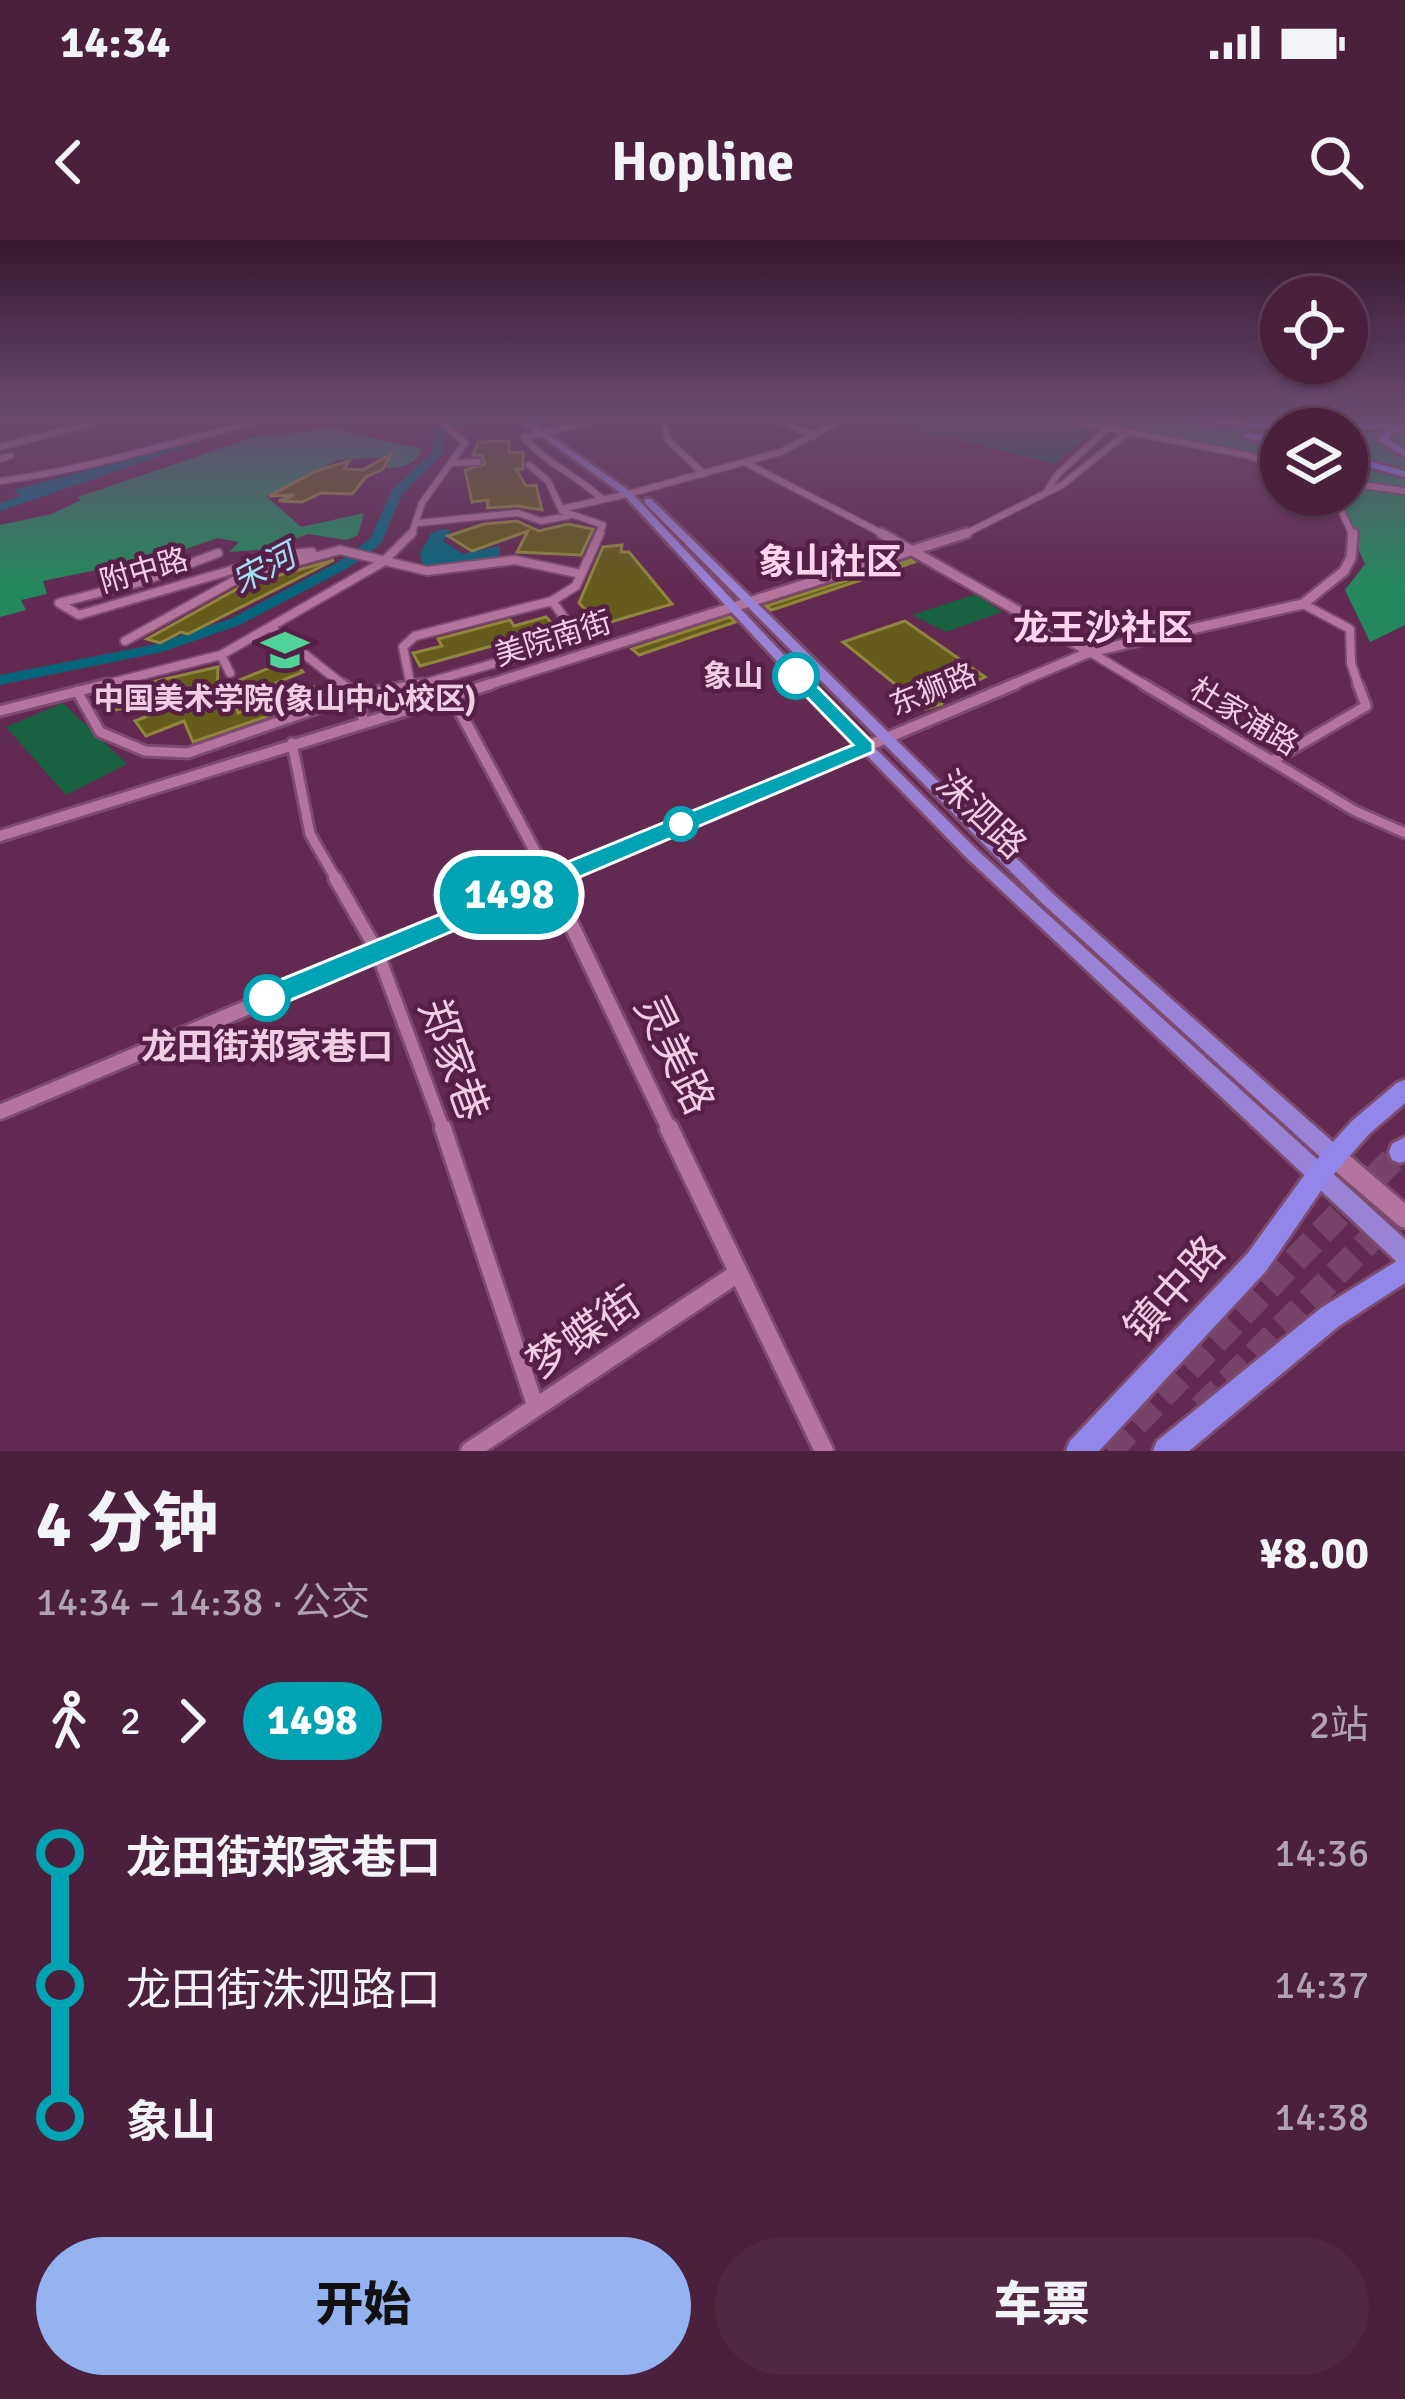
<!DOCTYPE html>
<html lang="zh">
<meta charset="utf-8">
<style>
body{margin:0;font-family:Signika,"Noto Sans SC",sans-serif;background:#512844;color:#f1f3f6;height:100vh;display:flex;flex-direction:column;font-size:45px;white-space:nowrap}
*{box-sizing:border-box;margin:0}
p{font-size:39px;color:#b2a3b0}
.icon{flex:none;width:66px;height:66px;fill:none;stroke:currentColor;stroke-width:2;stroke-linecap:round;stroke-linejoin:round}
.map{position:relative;height:1211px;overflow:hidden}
.details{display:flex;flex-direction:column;background:#4a203d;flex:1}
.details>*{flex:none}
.badge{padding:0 24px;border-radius:39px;font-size:42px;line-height:78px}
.tools{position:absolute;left:1260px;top:36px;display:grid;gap:24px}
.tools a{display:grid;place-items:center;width:108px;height:108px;border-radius:50%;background:#4a203d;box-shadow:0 3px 9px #0004,0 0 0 3px #613e57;font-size:60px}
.map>.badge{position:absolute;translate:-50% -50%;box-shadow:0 0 0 6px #fff}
.legs{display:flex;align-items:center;gap:18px;height:132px;padding:0 36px;font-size:39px}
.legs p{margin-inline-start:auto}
.summary{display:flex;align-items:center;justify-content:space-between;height:204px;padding:0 36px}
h1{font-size:66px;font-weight:800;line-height:90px}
.cta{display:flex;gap:24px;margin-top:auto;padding:24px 36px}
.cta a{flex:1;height:138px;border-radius:72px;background:#95b2f1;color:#111;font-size:48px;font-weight:800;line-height:138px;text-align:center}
.cta a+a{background:#512844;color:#f1f3f6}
ul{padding:0 36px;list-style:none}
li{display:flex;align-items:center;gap:42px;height:132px;font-size:45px}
li i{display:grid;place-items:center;width:18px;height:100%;margin:0 15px;background:currentColor}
li i::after{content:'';width:30px;height:30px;margin:-15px;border:9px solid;border-radius:50%;background:#4a203d}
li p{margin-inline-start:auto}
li:first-child i{background:linear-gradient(#0000 50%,currentColor 0)}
li:last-child i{background:linear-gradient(currentColor 50%,#0000 0)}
.status{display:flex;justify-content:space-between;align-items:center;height:84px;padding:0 60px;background:#4a203d;direction:ltr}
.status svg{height:33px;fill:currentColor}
header{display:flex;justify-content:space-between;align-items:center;height:156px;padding:0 36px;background:#4a203d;font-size:54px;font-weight:800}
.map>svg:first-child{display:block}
.green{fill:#186142}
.forest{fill:#24885e}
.water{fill:#06657b}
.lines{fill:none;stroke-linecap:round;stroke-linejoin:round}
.river{fill:#06657b;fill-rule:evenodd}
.building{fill:#655b1b;stroke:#91853b;stroke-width:3}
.trunk-tunnel{stroke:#774267;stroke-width:26;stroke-dasharray:26 12;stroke-linecap:butt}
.pedestrian-casing{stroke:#7c4b6d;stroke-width:8}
.minor-far4-casing{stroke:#7c4b6d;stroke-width:9}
.minor-far3-casing{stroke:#7c4b6d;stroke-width:12}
.minor-far2-casing{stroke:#7c4b6d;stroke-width:15}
.minor-far1-casing{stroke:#7c4b6d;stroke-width:18}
.minor-casing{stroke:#7c4b6d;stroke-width:22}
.tertiary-far4-casing{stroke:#7c4b6d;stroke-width:9}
.tertiary-far3-casing{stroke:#7c4b6d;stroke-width:14}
.tertiary-far2-casing{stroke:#7c4b6d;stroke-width:16}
.tertiary-far1-casing{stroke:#7c4b6d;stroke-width:20}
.tertiary-casing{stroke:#7c4b6d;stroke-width:24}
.secondary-casing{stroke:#7c4b6d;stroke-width:27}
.primary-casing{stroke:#7c4b6d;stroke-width:6}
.trunk-casing{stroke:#7c4b6d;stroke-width:6}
.motorway-casing{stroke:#7c4b6d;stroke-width:6}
.pedestrian{stroke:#b3749e;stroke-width:4.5}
.minor-far4{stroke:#b3749e;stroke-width:6}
.minor-far3{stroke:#b3749e;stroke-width:8}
.minor-far2{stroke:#b3749e;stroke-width:9}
.minor-far1{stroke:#b3749e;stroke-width:12}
.minor{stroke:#b3749e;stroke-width:16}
.tertiary-far4{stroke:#b3749e;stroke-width:6}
.tertiary-far3{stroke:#b3749e;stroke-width:9}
.tertiary-far2{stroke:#b3749e;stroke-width:10}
.tertiary-far1{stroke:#b3749e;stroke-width:14}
.tertiary{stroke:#b3749e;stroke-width:18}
.secondary{stroke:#b3749e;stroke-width:21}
.primary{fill:#9a82d6;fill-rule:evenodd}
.trunk{fill:#9286e9;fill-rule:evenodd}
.motorway{fill:#898bfc;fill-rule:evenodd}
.line-1{fill:#00a3b4;stroke:#fff;stroke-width:3}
.stop-1-dot{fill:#fff;stroke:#00a3b4;stroke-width:6}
.labels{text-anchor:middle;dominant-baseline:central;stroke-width:9;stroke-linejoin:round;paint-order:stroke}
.far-street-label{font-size:30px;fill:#f0cde3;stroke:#561f46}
.far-stop-label{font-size:30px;font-weight:bold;fill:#f0cde3;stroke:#561f46;text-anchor:end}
.far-poi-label{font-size:30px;font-weight:bold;fill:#f0cde3;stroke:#561f46}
.far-water-label{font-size:33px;font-style:italic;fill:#a0def2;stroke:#561f46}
.far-quarter-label{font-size:36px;font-weight:bold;fill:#fdd3ed;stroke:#561f46}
.street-label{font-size:36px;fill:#f0cde3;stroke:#561f46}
.stop-label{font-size:36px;font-weight:bold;fill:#f0cde3;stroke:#561f46}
.near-street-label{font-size:42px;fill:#f0cde3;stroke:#561f46}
</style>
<div class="status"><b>14:34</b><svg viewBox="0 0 49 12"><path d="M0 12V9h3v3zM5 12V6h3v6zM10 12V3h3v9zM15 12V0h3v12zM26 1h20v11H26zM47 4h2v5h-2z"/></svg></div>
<header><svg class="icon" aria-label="back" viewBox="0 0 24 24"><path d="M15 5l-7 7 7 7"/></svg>Hopline<svg class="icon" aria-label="search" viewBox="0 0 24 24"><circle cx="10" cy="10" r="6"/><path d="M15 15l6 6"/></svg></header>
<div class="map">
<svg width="1405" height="1211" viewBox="0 0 1405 1211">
<rect width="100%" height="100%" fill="#622a51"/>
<!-- green -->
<path class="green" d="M904 177H1043L1097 188 1055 224 896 184Z
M976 354 1002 372 946 392 912 375Z
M63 463 127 524 66 555 6 487Z"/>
<!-- forest -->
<path class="forest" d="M1072 177H1405V385L1370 402 1345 350 1365 324 1334 255H1347V189H1281V227Z
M330 188 422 209C416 225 402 228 386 228L390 217 338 220 266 256 301 287 364 273 358 295 347 300 308 294 268 309 229 312 239 302 218 298 123 330 111 327 43 341 47 354 21 360 26 370 0 377V285L52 274 81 260 78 257 251 198Z"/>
<!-- water -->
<path class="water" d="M201 200V202L0 271V263L20 256 14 250Z
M444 289 451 291 443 301 463 314 500 306V317L431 328 422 323 420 314 431 293Z"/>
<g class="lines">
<!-- river -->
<path class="river" d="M476 177H491L443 195V214L402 254 381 304 348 328 240 385 162 412 0 445V435L152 405 230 379 338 322 370 299 392 250 431 213 434 191Z"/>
</g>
<!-- building -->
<path class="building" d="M509 201V213L523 212V229H516L526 246 536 245 542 270 518 266 487 268 488 260 472 262 465 230 485 224 482 216 473 215 478 202Z
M391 214 383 229 366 237 352 254 321 253 302 262 279 261 294 255 269 256 316 231 349 221 344 229 363 230Z
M517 281 539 291 568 284 593 289 581 315 517 312 528 291 472 311 448 296 484 284Z
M622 305 621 312H629L672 364 600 385 579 363 603 307Z
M334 320 188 394 181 392 160 403 147 399 244 345Z
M911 320 914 322 781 367 771 370 766 366Z
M546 377 556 388 420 426 413 413 442 406 438 399 510 380 514 386Z
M730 377 735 382 639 415 632 409Z
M905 381 985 437 947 455 942 464 926 469 843 402Z
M292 419 303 432 234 460 238 473 314 447 320 458 193 502 184 481 146 496 135 481 181 463 179 455 115 470 117 450 218 427 217 449Z"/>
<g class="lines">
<!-- trunk-tunnel -->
<path class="trunk-tunnel" d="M1201 1168 1404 966
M1109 1211 1400 912"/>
<defs>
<path id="pedestrian" d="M0 179 17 177"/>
<path id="minor-far4" d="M377 177H407
M662 177 668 200 704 234
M771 177 814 196
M0 219 10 216
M451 223 478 222
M529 225 548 241 562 271 603 285 598 296
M0 241C93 229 184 198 276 177
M1347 243 1405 251
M603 260C578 236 545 223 524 197L613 177
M561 269 628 254
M418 283 518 273 541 281 568 276
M411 296 422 263 465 203 436 177"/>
<path id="minor-far3" d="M218 313 144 341 59 363 79 375 283 315 312 312
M1303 364 1350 389 1351 423 1359 447
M270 387 346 447
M125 401 241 337 340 310 427 331 515 320 581 334
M1090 412 1148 447
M221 415 230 433
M95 447 221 415 383 322 412 293
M411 447 403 407 415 396 552 361
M412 447 565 403 563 376 552 361 576 346 600 293"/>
<path id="minor-far2" d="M342 444 356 455 364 481
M1143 444 1355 571 1405 593
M77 451 100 492 145 511 188 513 356 455 422 444
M0 471 107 444
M292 503 310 594 337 641
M1272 521 1366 466 1358 444"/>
<path id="minor-far1" d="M335 638 377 711 444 891"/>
<path id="minor" d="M443 888 536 1168"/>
<path id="tertiary-far4" d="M1053 177 1247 215 1281 227
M0 207 114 177
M746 223 887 296
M1047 251 1057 235 1108 188
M628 254 781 212 846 177
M1334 255 1353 296
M961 296 1062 245 1128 192"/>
<path id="tertiary-far3" d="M881 293 1090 412
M481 447 967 293
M1007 447 1090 412 1303 364 1344 331 1351 318 1353 293"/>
<path id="tertiary-far2" d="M451 455 551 641
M0 596 491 444
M547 641 1015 444"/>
<path id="tertiary-far1" d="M549 638 670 891
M0 872 554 638"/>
<path id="tertiary" d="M669 888 824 1211
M470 1211 738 1033"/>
<path id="secondary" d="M1335 917 1405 977"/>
<path id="primary" d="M515 177H524L631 252 815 448 978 611 1405 999V1025L1397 1022 968 619 807 454 625 256Z
M645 259H651L1054 655 1342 910 1345 917 1342 924 1335 927 1328 924 1042 663 645 263Z"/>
<path id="trunk" d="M1405 840V863L1369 894 1327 942 1266 1031 1099 1211H1066L1070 1201 1248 1013 1311 926 1353 880 1397 843Z
M1405 897V921L1400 923 1392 920 1389 912 1392 904Z
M1405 1016V1043L1339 1086 1189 1211H1153L1157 1201 1321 1068Z"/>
<path id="motorway" d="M1177 177H1206L1309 189H1281L1181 180Z
M1405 183 1404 191 1391 194 1388 199 1405 210V217L1378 200 1387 189H1324L1329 186Z
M1246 192 1281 200V206L1243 197Z
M1347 215 1405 231V237L1347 221Z"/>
</defs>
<!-- pedestrian casing -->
<use href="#pedestrian" class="pedestrian-casing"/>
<!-- minor-far4 casing -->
<use href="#minor-far4" class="minor-far4-casing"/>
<!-- minor-far3 casing -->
<use href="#minor-far3" class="minor-far3-casing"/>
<!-- minor-far2 casing -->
<use href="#minor-far2" class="minor-far2-casing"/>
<!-- minor-far1 casing -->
<use href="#minor-far1" class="minor-far1-casing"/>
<!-- minor casing -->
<use href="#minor" class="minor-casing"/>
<!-- tertiary-far4 casing -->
<use href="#tertiary-far4" class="tertiary-far4-casing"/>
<!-- tertiary-far3 casing -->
<use href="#tertiary-far3" class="tertiary-far3-casing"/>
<!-- tertiary-far2 casing -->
<use href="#tertiary-far2" class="tertiary-far2-casing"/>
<!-- tertiary-far1 casing -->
<use href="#tertiary-far1" class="tertiary-far1-casing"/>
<!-- tertiary casing -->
<use href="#tertiary" class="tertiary-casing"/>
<!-- secondary casing -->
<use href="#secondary" class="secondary-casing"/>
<!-- primary casing -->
<use href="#primary" class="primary-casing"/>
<!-- trunk casing -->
<use href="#trunk" class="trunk-casing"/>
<!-- motorway casing -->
<use href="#motorway" class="motorway-casing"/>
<!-- pedestrian -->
<use href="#pedestrian" class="pedestrian"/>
<!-- minor-far4 -->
<use href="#minor-far4" class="minor-far4"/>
<!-- minor-far3 -->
<use href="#minor-far3" class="minor-far3"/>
<!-- minor-far2 -->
<use href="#minor-far2" class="minor-far2"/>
<!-- minor-far1 -->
<use href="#minor-far1" class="minor-far1"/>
<!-- minor -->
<use href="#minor" class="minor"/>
<!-- tertiary-far4 -->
<use href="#tertiary-far4" class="tertiary-far4"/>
<!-- tertiary-far3 -->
<use href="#tertiary-far3" class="tertiary-far3"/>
<!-- tertiary-far2 -->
<use href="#tertiary-far2" class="tertiary-far2"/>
<!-- tertiary-far1 -->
<use href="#tertiary-far1" class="tertiary-far1"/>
<!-- tertiary -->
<use href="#tertiary" class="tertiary"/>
<!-- secondary -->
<use href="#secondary" class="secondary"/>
<!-- primary -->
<use href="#primary" class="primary"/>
<!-- trunk -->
<use href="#trunk" class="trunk"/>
<!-- motorway -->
<use href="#motorway" class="motorway"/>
</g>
<!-- sky -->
<linearGradient id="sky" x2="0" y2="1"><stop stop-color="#36172d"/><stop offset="0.51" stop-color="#6b4a70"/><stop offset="1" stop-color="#6b4a70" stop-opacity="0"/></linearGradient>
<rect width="1405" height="346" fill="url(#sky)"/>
<!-- line-1 -->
<path class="line-1" d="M790 432H803L873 503V512L277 766H258L254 758 258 749 853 505 790 440Z"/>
<!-- icons -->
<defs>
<symbol id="university-bare" viewBox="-9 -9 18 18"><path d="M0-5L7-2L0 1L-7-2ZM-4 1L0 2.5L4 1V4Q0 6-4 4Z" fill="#50d398" stroke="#561f46" stroke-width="2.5" paint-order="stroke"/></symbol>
</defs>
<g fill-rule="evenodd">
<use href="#university-bare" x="252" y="377" width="66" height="66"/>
</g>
<!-- markers -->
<g class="stop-1-dot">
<circle cx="796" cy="436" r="21"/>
<circle cx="681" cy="584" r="15"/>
<circle cx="267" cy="758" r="21"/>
</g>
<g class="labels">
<!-- far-street labels -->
<g class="far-street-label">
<text transform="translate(144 331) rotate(-16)">附中路</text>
<text transform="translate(553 399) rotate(-17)">美院南街</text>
<text transform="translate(933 450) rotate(-22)">东狮路</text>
<text transform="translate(1244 477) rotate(31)">杜家浦路</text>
</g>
<!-- far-stop labels -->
<g class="far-stop-label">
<text x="763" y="436">象山</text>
</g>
<!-- far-poi labels -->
<g class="far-poi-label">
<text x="285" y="459">中国美术学院(象山中心校区)</text>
</g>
<!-- far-water labels -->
<g class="far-water-label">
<text transform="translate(264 329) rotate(-28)">宋河</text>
</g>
<!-- far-quarter labels -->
<g class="far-quarter-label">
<text x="830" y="322">象山社区</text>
<text x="1103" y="388">龙王沙社区</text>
</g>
<!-- street labels -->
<g class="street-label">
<text transform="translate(981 575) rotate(44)">洙泗路</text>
</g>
<!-- stop labels -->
<g class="stop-label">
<text x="267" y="807">龙田街郑家巷口</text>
</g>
<!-- near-street labels -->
<g class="near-street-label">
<text transform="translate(674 815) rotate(64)">灵美路</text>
<text transform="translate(453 820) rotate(70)">郑家巷</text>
<text transform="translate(1175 1050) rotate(-48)">镇中路</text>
<text transform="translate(584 1093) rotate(-34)">梦蝶街</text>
</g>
</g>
</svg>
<div class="tools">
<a><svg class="icon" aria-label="locate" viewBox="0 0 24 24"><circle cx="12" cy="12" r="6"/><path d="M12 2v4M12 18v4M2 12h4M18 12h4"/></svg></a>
<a><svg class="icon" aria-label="layers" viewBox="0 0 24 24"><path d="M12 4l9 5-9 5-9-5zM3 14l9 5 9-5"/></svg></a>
</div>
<b class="badge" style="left:509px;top:655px;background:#00a3b4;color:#fff">1498</b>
</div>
<section class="details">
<div class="summary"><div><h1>4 分钟</h1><p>14:34 – 14:38 · 公交</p></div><b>¥8.00</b></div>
<div class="legs"><svg class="icon" aria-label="walk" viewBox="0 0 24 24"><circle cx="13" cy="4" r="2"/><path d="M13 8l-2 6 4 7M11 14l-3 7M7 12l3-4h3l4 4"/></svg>2<svg class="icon" aria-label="forward" viewBox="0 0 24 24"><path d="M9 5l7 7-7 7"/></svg><b class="badge" style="background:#00a3b4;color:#fff">1498</b><p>2站</p></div>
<ul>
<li><i style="color:#00a3b4"></i><b>龙田街郑家巷口</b><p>14:36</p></li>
<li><i style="color:#00a3b4"></i><span>龙田街洙泗路口</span><p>14:37</p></li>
<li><i style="color:#00a3b4"></i><b>象山</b><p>14:38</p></li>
</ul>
<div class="cta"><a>开始</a><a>车票</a></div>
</section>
